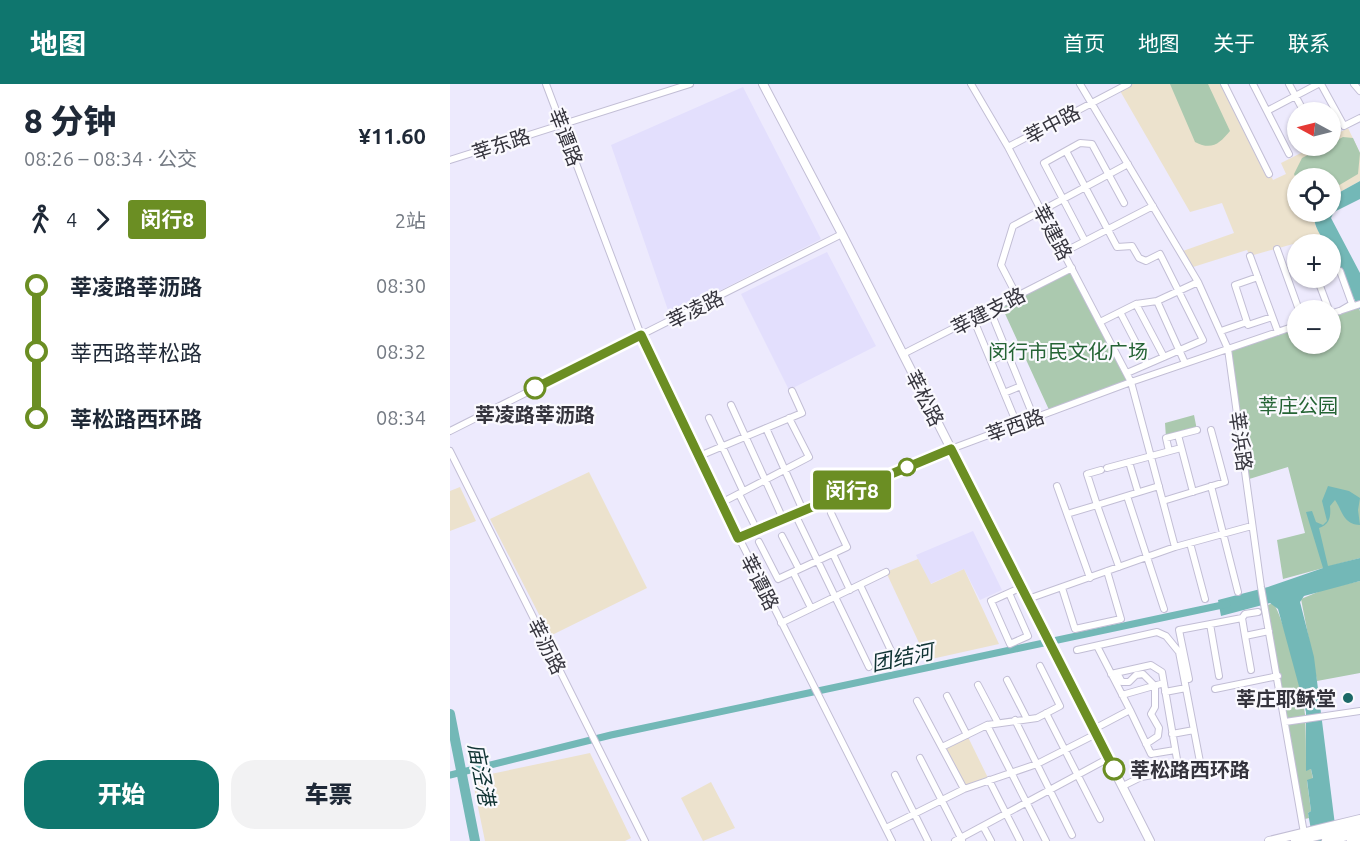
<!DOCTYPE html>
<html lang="zh">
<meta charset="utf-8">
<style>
body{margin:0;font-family:Ubuntu,"Noto Sans SC",sans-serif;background:#f2f2f3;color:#1f2937;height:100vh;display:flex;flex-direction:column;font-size:22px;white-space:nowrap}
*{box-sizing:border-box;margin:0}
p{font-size:20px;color:#747a83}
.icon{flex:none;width:33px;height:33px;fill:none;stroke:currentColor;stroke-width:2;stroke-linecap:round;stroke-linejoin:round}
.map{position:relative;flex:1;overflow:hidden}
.side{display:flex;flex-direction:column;background:#fff;width:450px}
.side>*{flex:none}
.badge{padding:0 12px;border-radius:4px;font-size:21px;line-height:39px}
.needle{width:39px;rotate:277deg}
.fabs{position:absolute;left:837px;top:18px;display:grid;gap:12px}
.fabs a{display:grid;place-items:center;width:54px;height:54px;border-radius:50%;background:#fff;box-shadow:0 2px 4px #0004;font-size:30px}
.map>.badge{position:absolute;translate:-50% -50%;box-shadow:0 0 0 3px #fff}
.legs{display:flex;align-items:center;gap:9px;height:66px;padding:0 24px;font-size:20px}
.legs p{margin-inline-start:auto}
.summary{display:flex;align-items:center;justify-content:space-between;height:102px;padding:0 24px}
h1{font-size:33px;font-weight:800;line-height:45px}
.button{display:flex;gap:12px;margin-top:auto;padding:12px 24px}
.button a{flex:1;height:69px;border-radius:24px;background:#0f766e;color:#fff;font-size:24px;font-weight:800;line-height:69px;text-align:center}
.button a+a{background:#f2f2f3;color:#1f2937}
ul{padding:0 24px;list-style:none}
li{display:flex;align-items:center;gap:21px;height:66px;font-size:22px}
li i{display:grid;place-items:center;width:9px;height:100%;margin:0 8px;background:currentColor}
li i::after{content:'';width:15px;height:15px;margin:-8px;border:4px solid;border-radius:50%;background:#fff}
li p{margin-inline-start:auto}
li:first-child i{background:linear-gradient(#0000 50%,currentColor 0)}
li:last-child i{background:linear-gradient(currentColor 50%,#0000 0)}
header{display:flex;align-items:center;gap:36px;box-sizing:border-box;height:84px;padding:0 30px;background:#0f766e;color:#fff}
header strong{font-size:28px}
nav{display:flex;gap:33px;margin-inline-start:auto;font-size:21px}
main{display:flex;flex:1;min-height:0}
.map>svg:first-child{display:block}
.built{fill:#e3dffd}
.education{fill:#ece2cd}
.green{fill:#abc9af}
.water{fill:#73b8b7}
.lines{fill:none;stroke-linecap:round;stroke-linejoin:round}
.canal{stroke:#73b8b7;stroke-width:7}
.river{stroke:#73b8b7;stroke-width:10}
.minor-casing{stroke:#c2bed5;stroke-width:8}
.major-casing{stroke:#c2bed5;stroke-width:10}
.minor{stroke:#fff;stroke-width:6}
.major{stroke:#fff;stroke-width:8}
.line-1-casing{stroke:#fff;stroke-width:14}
.line-1{stroke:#6b8e23;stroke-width:9}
.stop-1-dot{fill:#fff;stroke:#6b8e23;stroke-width:3}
.poi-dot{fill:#1b6867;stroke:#faf9fe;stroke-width:2}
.labels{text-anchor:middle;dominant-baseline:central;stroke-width:4.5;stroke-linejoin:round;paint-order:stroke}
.street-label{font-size:20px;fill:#35343d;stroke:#faf9fe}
.park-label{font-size:20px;fill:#256435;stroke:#faf9fe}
.stop-label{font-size:20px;font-weight:bold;fill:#35343d;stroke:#faf9fe}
.poi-label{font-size:20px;font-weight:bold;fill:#35343d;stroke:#faf9fe;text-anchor:end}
.water-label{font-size:21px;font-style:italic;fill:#113434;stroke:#faf9fe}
</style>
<header>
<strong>地图</strong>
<nav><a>首页</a><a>地图</a><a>关于</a><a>联系</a></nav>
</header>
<main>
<section class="side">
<div class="summary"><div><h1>8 分钟</h1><p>08:26 – 08:34 · 公交</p></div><b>¥11.60</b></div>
<div class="legs"><svg class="icon" aria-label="walk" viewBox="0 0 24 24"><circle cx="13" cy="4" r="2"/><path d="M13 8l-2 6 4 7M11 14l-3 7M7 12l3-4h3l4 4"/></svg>4<svg class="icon" aria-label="forward" viewBox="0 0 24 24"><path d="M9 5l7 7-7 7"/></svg><b class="badge" style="background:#6b8e23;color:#fff">闵行8</b><p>2站</p></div>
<ul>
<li><i style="color:#6b8e23"></i><b>莘凌路莘沥路</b><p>08:30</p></li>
<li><i style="color:#6b8e23"></i><span>莘西路莘松路</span><p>08:32</p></li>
<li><i style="color:#6b8e23"></i><b>莘松路西环路</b><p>08:34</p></li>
</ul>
<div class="button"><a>开始</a><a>车票</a></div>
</section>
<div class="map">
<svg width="910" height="757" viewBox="0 0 910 757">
<rect width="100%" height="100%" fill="#edeafd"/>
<!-- built -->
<path class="built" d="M293 3 371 155 220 232 161 61Z
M377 168 426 262 339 306 291 210Z
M523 447 552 506 530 516 514 485 480 500 466 471Z"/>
<!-- education -->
<path class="education" d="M678 0H774L823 96 836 90 831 79 865 62H880L881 53 898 44 910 69V97L881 113 880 94H848V128H865V141L876 160H848L847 172 843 160 800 172 797 166 740 184 730 168 784 149 772 119 740 128 669 5Z
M139 388 197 504 100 552 40 435Z
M10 403 26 437 0 447V407Z
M468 475 481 500 514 485 549 560 477 576 436 488Z
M517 651 539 696 514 705 492 663Z
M140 669 181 754 175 757H35L22 694Z
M261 698 285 744 253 757 231 714Z"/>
<!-- green -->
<path class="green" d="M720 0H758L780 47C770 59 762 67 745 58Z
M893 53 903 54 910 69 908 90 881 106 880 94H848L847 97 844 90 852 74Z
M622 184 681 298 600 328 551 221Z
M907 221 910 227V474L833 495 827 456 855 449 838 383 796 396 778 265 847 241 848 260H880L881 230Z
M744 331 747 346 716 354 715 339Z
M910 497V589L867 597 851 515 875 505Z
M823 519C832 528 855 615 855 630 856 649 856 667 856 686L861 685 863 695 857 697 861 727 858 729 859 734 851 736 815 522Z"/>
<!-- water -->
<path class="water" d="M910 97V115L884 128 881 134 910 189V226L894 196 895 190 881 169 880 160H876C870 150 862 141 865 128H880L881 113Z
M878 402 899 407 910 414 908 426 910 441C893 440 893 428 885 416L880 422C881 432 880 441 869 444L878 482 910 474V497L854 512 850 518 864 573 887 757H863L858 729 861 727 857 696 863 694 861 685 856 687V628L828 525 820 519 771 532 768 516 818 503 873 484 856 428 862 427 866 438 873 441 877 437 872 417Z"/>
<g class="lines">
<!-- canal -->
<path class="canal" d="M0 691 161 651 777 520"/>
<!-- river -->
<path class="river" d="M0 630 25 757"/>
<defs>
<path id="minor" d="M96 0 191 251 234 345 442 757
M521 0 558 63 681 298 725 463
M630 0 748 198 778 265 811 503 854 749
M774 0 819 90
M803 0 839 70
M839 0 854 28
M871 0 894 42 910 34
M904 0 910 7
M817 27 868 0
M558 63 678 0
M616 67 667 163 682 162 689 174 696 177 710 170 753 256 677 289
M0 76 240 0
M635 157 594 79 630 59 642 60 674 119
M827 165 849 226
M614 168 703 122
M800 172 828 248
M890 187 902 220 890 227
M808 193 785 201 798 241 822 233
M867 194 879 226
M567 212 551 181 563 142 678 80
M707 217 735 279
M686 220 714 273
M540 226 584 334
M670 228 697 280
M880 230 910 220
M523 234 567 340
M650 238 686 220 707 217 748 198
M771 247 797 238
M453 270 622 184
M541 277 558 269
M554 309 571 302
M281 321 333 435
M259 334 293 407
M316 344 351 422
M0 347 392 150
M728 351 743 408
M0 367 195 757
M719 367 716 354 747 346
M247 373 352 329 342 307
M679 378 688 408
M657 384 731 364
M607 402 640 494
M761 402 788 508
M289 410 304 440
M677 412 714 525
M713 417 775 398 761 346
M271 419 359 373 339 334
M345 430 419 583
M617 430 647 421 637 390 651 386
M332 452 349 485
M288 454 501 365 681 298 848 241
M309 458 328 495 397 463 381 429
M740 459 755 515
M383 470 400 506
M669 483 647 421 709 402
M343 488 361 524
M410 501 444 573
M612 504 625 545 671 535 657 487
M559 509 578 552 560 560 541 517 572 503
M578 515 725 463 798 443
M792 534 795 530 808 528
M331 539 436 488
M760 540 769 592
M627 566 707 548 716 552 729 568 751 683 691 693 673 702
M801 586 795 552 819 547
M667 589 672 598H679L686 591 693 590 705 602V623L701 630 709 644 708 652 696 660
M661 590 701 581 712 588 729 687
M739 595 729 546 792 534 795 552
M557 596 577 635
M528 601 548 639
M765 605 828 592
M715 608 736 604
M672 611 714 599
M497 612 517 651
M467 617 514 705
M680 626 701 670 725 666
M596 629 650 735
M565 636 622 751
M835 638 910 627
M537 641 596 757
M644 645 680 626 647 562
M722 650 744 646
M492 663 537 641 587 634 610 622 590 582
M470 674 512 756
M445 691 478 757
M539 696 570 757
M533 742 541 757
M436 744 514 705 587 680 646 650
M505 757 659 674"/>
<path id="major" d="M313 0 392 150 700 757
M819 757 910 735
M845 757 910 742
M876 757 910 749
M901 757 910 755"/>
</defs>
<!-- minor casing -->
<use href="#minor" class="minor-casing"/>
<!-- major casing -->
<use href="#major" class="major-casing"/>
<!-- minor -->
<use href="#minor" class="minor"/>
<!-- major -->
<use href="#major" class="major"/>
</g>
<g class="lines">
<defs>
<path id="line-1" d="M85 304 191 251 288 454 501 365 664 685"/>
</defs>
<!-- line-1 casing -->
<use href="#line-1" class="line-1-casing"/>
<!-- line-1 -->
<use href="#line-1" class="line-1"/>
</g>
<!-- markers -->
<g class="stop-1-dot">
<circle cx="85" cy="304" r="10"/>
<circle cx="457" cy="383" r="8"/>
<circle cx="664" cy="685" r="10"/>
</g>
<circle class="poi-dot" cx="898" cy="614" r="6"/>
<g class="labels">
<!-- street labels -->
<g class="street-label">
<text transform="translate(602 40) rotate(-28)">莘中路</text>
<text transform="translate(116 53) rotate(69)">莘谭路</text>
<text transform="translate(51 60) rotate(-18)">莘东路</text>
<text transform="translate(603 148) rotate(62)">莘建路</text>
<text transform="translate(245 225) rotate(-26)">莘凌路</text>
<text transform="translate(538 227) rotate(-27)">莘建支路</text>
<text transform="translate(475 314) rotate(63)">莘松路</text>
<text transform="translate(565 341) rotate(-20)">莘西路</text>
<text transform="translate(791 357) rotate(82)">莘浜路</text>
<text transform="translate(310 498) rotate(63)">莘谭路</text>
<text transform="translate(97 562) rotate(63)">莘沥路</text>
</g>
<!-- park labels -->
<g class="park-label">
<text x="618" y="267">闵行市民文化广场</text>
<text x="848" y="321">莘庄公园</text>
</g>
<!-- stop labels -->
<g class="stop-label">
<text x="85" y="330">莘凌路莘沥路</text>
<text x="680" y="685" text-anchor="start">莘松路西环路</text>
</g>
<!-- poi labels -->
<g class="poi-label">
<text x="886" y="614">莘庄耶稣堂</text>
</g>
<!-- water labels -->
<g class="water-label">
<text transform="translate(452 573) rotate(-12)">团结河</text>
<text transform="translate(32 690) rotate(79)">庙泾港</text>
</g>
</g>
</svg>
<div class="fabs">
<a><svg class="needle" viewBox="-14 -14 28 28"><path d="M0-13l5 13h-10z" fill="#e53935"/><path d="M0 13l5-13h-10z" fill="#747a83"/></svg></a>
<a><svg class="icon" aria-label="locate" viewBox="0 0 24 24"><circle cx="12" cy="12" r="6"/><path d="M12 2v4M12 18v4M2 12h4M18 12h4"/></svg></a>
<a>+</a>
<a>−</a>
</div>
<b class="badge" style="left:402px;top:406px;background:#6b8e23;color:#fff">闵行8</b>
</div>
</main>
